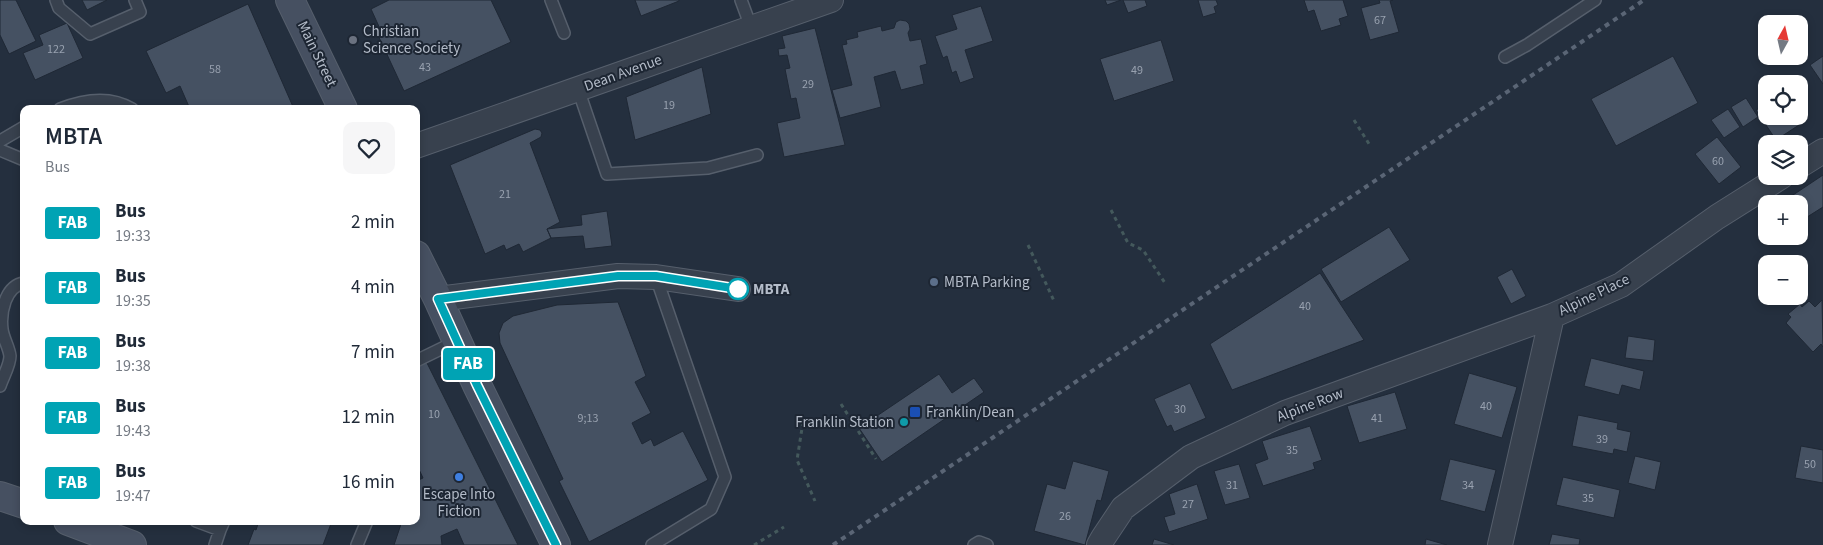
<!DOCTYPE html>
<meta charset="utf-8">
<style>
body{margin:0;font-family:"Source Sans 3",sans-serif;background:#f6f6f7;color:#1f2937;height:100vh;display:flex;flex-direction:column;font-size:19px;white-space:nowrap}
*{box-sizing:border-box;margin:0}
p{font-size:16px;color:#747a83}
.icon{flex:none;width:28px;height:28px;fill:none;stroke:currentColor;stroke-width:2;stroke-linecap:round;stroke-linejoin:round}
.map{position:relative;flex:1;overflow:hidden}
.side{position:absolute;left:20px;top:105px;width:400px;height:420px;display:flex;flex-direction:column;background:#fff;border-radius:10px;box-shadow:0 2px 8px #0003}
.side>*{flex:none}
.badge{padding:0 10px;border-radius:4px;font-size:18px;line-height:32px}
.needle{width:32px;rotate:8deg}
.controls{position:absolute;left:1758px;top:15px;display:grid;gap:10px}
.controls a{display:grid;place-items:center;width:50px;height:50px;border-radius:10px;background:#fff;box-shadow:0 2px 8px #0003;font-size:25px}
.map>.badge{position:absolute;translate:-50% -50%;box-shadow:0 0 0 2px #fff}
.round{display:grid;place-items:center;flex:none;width:52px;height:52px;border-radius:10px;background:#f6f6f7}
.head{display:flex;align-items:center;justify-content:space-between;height:85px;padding:0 25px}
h1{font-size:24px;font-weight:600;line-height:38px}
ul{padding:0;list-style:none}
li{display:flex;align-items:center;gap:15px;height:65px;padding:0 25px}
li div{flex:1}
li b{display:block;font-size:19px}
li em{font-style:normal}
li .badge{min-width:55px;font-weight:700;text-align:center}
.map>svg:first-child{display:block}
.building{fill:#455162;stroke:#1f2835}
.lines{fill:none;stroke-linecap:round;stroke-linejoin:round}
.service-casing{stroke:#565f6c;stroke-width:14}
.minor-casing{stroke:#565f6c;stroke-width:26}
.secondary-casing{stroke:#565f6c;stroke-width:30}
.path{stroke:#44595c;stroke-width:3;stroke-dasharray:4 4;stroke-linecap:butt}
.service{stroke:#38414e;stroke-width:11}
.minor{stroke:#38414e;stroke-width:24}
.secondary{stroke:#465061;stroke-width:28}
.rail{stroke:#5a6575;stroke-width:4;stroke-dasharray:5 5;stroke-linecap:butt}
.line-casing{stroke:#fff;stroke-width:11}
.line{stroke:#00a3b4;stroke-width:8}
.worship-dot{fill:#6b7280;stroke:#1d2633;stroke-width:2}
.service-dot{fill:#5c6f8a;stroke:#1d2633;stroke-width:2}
.stop-dot{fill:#fff;stroke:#00a3b4;stroke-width:2.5}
.transit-dot{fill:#1a4fb4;stroke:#1d2633;stroke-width:2}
.culture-dot{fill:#0f9aa8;stroke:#1d2633;stroke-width:2}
.shop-dot{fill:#3f7fe0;stroke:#1d2633;stroke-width:2}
.labels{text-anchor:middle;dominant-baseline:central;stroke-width:4;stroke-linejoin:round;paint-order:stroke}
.number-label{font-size:12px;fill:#98a1af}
.poi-label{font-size:15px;fill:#b4bcc9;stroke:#1d2633;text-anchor:start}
.street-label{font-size:15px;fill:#b4bcc9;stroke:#1d2633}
.stop-label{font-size:15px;font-weight:bold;fill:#b4bcc9;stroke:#1d2633;text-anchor:start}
</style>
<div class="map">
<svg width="1823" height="545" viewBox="0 0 1823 545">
<rect width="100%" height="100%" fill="#242f3e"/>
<!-- building -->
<path class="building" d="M0 0H16L36 41 9 54 0 35Z
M82 0H107L87 10Z
M389 0H491L511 42 404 91 377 33 381 31 371 9Z
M635 0H679V1L641 16Z
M1105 0H1121L1107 5Z
M1123 0H1145L1147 6 1128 13Z
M1198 0H1216L1218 5 1214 7 1216 13 1203 17Z
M1304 0H1343L1348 16 1339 19 1341 25 1321 31 1314 10 1308 12Z
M1379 0H1393L1390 1 1399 32 1370 40 1361 8 1380 3Z
M248 4 294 109H190L180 86 166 93 146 51Z
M981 6 993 41 965 50 974 78 960 83 956 71 952 73 947 56 943 58 935 36 957 29 952 15Z
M900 20 906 21 909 24 910 29 908 33 910 41 921 39 927 64 920 66 924 84 901 90 895 71 874 77 881 107 840 118 832 90 852 85 842 45 847 44 846 40 858 37 857 32 881 26 882 31 894 28 896 22Z
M67 23 83 58 35 80 23 53 43 45 39 35Z
M815 28 845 145 784 157 777 123 800 118 796 98 791 99 785 69 790 68 787 55 779 56 778 49 785 48 782 36Z
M1161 40 1174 81 1114 101 1100 59Z
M1673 56 1698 103 1616 146 1591 99Z
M1823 56V84L1810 65Z
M702 67 711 114 635 140 626 97Z
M1746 98 1758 117 1743 127 1731 107Z
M1766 104V116H1793L1799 125 1776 140 1756 110Z
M1728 109 1740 127 1724 138 1711 120Z
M535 129 540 130 542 133 541 137 530 143 560 222 547 229 551 238 523 252 519 244 506 250 504 245 485 254 450 165Z
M1717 137 1741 167 1719 184 1695 154Z
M1823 175V207L1804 219 1799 210V204H1794L1790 197Z
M607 211 612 246 585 249 583 236 551 238 547 229 582 225 581 215Z
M1389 227 1410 260 1341 302 1321 269Z
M1512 269 1526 296 1511 304 1497 277Z
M1320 273 1364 340 1232 390 1210 344Z
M1822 300 1823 347 1821 344 1813 352 1786 323 1791 317 1788 314 1800 304 1802 307 1809 301 1815 307Z
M618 302 646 376 635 382 651 413 632 423 642 444 651 439 654 446 683 431 708 480 589 542 559 481 563 479 500 343 499 333 503 323 513 316 557 305Z
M1628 336 1655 340 1653 361 1625 358Z
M1591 358 1644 371 1640 390 1622 385 1619 395 1584 386Z
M426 361 518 545H464L457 529 441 536 442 545H394L402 521H416V481L423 478 416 463V366Z
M1469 373 1517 387 1502 438 1454 424Z
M939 374 952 393 974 378 984 392 882 462 859 428Z
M1190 383 1206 418 1174 432 1171 425 1167 427 1154 399Z
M1395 392 1407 429 1359 443 1347 406Z
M1578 415 1618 423 1617 429 1631 432 1627 452 1614 449 1613 454 1572 446Z
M1310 426 1322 460 1313 463 1315 469 1263 486 1255 464 1268 459 1262 441Z
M1801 446 1823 450V483L1795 478Z
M1635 456 1661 462 1655 490 1628 483Z
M1450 459 1496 470 1485 512 1440 500Z
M1073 461 1109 471 1101 501 1097 500 1085 545 1034 531 1047 484 1065 489Z
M1239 464 1250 498 1225 505 1214 471Z
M1563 477 1620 490 1614 518 1556 505Z
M1197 484 1208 519 1169 532 1164 517 1175 514 1169 494Z
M259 521H332L323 545H248L254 529 256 530Z
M1552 534 1580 539 1579 545H1549Z
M1154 539 1174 545H1152Z
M1426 539 1447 545H1425Z"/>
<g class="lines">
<defs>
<path id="service" d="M56 0 59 8 90 34 140 12 135 0
M551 0 564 33
M741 0 751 27
M1505 57 1527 45 1595 0
M578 89 607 174 708 168 757 155
M60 109C83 100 109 95 132 109
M0 141 24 127
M0 150 24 160
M416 361 457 341
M0 386C3 377 10 365 10 356 9 347 3 338 2 329 0 313 5 286 24 283
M196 521 220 530 224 521
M215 545 220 530
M357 545 367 521
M652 545 711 509 725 477 656 277
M974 545 979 542 987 545"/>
<path id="minor" d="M416 146 831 0
M1799 166 1823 151
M438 299 618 276 656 277 738 289
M1099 545 1103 538 1123 508 1191 457 1285 413 1552 316
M1500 545 1552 316 1621 285 1717 217 1782 176"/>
<path id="secondary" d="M290 0 343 109
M416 255 438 299 477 385 556 545
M0 496 24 504
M68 521 132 545"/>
</defs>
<!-- service casing -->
<use href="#service" class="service-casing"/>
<!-- minor casing -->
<use href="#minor" class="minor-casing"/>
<!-- secondary casing -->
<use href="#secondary" class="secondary-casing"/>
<!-- path -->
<path class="path" d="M1354 120 1371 147
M1111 210 1128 243 1143 250 1165 283
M1028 245 1055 303
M841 404 876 459
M803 422 797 460 815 501
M754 545 784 527"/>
<!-- service -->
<use href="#service" class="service"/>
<!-- minor -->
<use href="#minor" class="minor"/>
<!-- secondary -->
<use href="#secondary" class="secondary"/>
<!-- rail -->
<path class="rail" d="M833 545 1644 0"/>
</g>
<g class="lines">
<defs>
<path id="line" d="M556 545 477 385 438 299 618 276H656L738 289"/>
</defs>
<!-- line casing -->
<use href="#line" class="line-casing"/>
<!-- line -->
<use href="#line" class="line"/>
</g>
<!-- markers -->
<circle class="worship-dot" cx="353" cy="40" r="5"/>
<circle class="service-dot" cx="934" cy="282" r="5"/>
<circle class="stop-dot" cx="738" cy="289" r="10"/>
<rect class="transit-dot" x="909" y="406" width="12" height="12" rx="2.5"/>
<circle class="culture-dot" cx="904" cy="422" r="5"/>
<circle class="shop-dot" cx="459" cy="477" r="5"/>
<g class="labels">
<!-- number labels -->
<g class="number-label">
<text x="1380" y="20">67</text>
<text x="56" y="49">122</text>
<text x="425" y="67">43</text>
<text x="215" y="69">58</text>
<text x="1137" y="70">49</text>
<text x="808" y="84">29</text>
<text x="669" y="105">19</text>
<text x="1718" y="161">60</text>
<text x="505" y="194">21</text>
<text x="1305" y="306">40</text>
<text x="1486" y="406">40</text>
<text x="1180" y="409">30</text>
<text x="434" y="414">10</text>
<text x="588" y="418">9;13</text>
<text x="1377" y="418">41</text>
<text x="1602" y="439">39</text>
<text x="1292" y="450">35</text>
<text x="1810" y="464">50</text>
<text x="1232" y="485">31</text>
<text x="1468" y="485">34</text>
<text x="1588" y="498">35</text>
<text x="1188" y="504">27</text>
<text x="1065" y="516">26</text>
</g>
<!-- poi labels -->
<g class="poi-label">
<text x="363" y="31">Christian<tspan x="363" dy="17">Science Society</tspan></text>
<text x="944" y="282">MBTA Parking</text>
<text x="926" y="412">Franklin/Dean</text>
<text x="894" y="422" text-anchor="end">Franklin Station</text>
<text x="459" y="494" text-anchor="middle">Escape Into<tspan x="459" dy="17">Fiction</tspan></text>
</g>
<!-- street labels -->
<g class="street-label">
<text transform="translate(317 54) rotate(64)">Main Street</text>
<text transform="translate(623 73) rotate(-20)">Dean Avenue</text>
<text transform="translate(1594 295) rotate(-26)">Alpine Place</text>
<text transform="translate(1310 405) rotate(-21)">Alpine Row</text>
</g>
<!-- stop labels -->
<g class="stop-label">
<text x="753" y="289">MBTA</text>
</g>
</g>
</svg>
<div class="controls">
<a><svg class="needle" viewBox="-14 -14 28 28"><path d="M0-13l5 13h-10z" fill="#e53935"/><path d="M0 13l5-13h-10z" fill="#747a83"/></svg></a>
<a><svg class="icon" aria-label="locate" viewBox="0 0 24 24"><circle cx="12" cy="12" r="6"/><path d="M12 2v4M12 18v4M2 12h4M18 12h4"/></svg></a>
<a><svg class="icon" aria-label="layers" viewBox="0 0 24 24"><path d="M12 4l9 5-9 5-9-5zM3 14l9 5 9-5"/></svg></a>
<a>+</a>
<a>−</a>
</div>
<b class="badge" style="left:468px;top:364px;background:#00a3b4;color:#fff">FAB</b>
<section class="side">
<div class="head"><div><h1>MBTA</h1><p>Bus</p></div><a class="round"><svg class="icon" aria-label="heart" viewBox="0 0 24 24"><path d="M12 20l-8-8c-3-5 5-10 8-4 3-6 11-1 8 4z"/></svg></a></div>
<ul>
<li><span class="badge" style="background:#00a3b4;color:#fff">FAB</span><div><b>Bus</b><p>19:33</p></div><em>2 min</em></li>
<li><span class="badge" style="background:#00a3b4;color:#fff">FAB</span><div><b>Bus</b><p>19:35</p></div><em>4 min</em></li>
<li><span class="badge" style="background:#00a3b4;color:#fff">FAB</span><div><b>Bus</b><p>19:38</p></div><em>7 min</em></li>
<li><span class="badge" style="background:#00a3b4;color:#fff">FAB</span><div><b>Bus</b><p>19:43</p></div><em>12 min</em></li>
<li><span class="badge" style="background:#00a3b4;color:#fff">FAB</span><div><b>Bus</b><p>19:47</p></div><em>16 min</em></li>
</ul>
</section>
</div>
